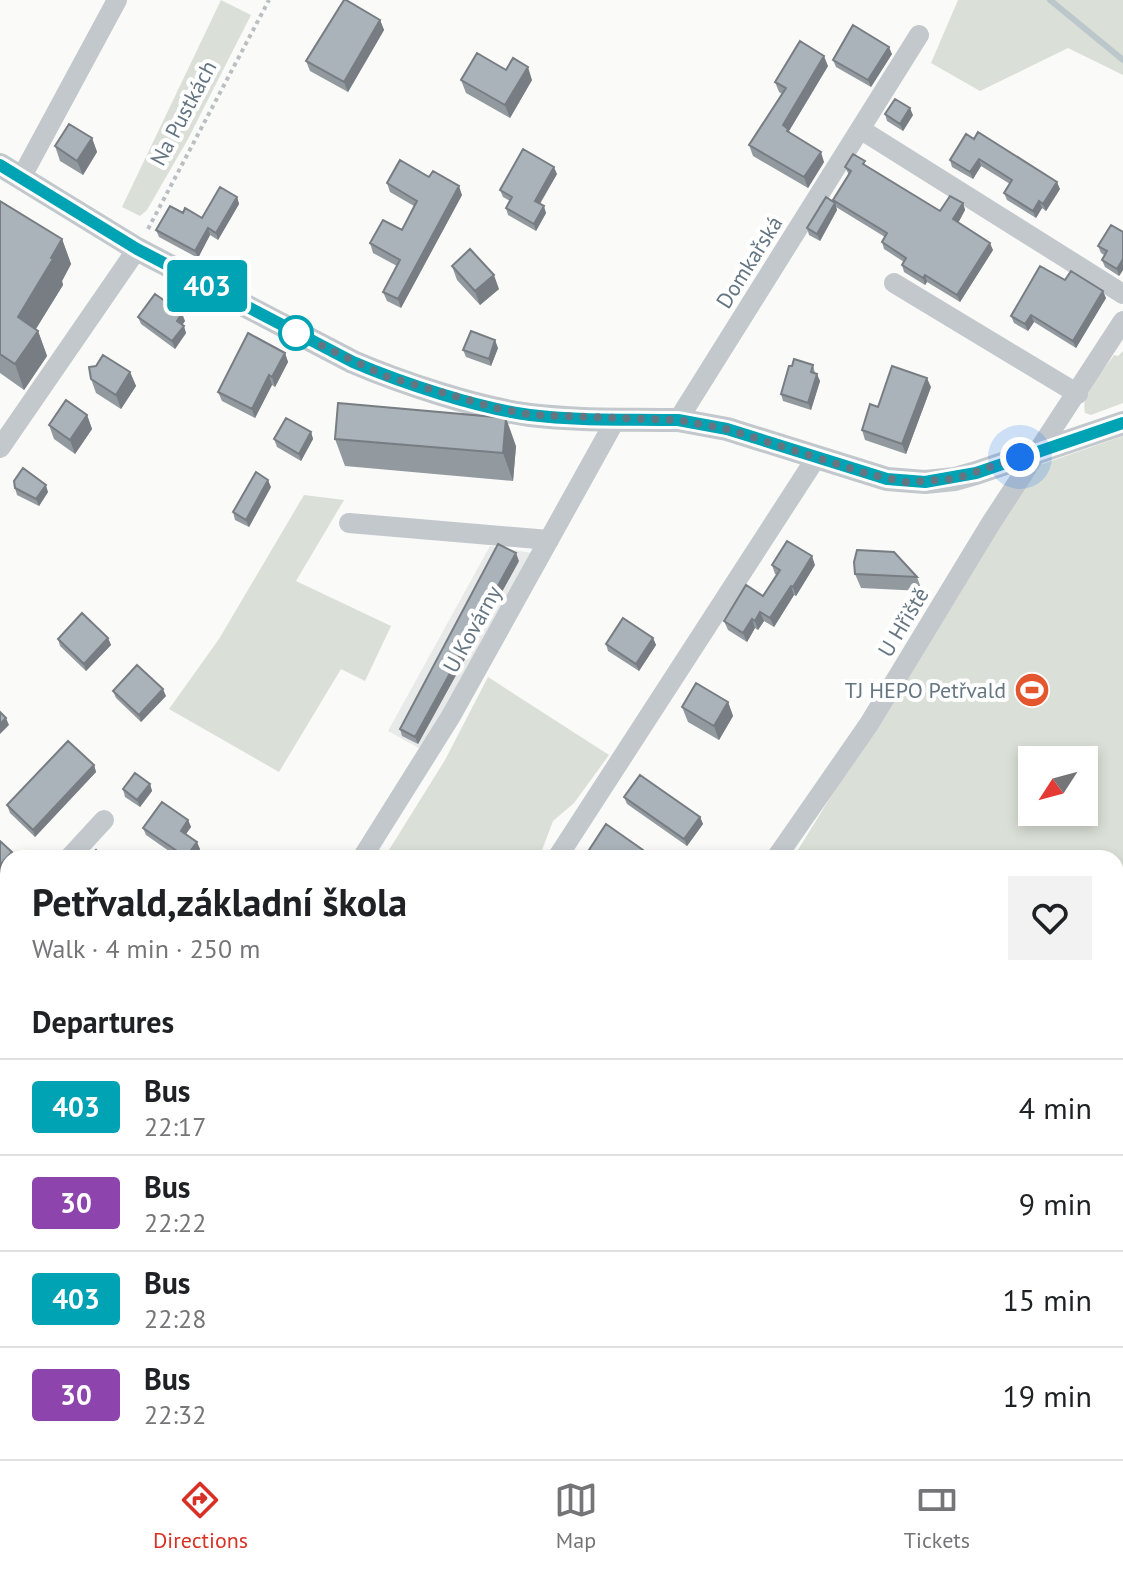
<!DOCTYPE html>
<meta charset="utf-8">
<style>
body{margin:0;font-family:"PT Sans",sans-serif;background:#f2f2f2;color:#202124;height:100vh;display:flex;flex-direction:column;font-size:30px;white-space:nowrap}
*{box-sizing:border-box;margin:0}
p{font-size:26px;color:#757577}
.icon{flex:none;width:44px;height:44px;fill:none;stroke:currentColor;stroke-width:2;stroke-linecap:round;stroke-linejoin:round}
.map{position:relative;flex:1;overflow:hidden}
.drawer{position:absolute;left:0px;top:850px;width:1124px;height:610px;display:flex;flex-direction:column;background:#fff;border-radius:24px 24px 0 0;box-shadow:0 4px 12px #0003}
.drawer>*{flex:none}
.badge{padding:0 16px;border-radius:6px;font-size:28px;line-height:52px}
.needle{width:52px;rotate:234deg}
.buttons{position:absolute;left:1018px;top:746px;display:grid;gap:16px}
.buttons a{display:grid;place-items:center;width:80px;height:80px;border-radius:0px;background:#fff;box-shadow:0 4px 12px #0003;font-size:40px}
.you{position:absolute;width:40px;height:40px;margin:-20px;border:6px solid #fff;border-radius:50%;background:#1a73e8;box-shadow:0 0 0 12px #1a73e833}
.map>.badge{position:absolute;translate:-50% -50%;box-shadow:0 0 0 4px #fff}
h2{padding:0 32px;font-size:30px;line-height:72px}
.round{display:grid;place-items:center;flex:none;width:84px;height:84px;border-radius:0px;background:#f2f2f2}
.headline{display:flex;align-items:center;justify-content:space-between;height:136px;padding:0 32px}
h1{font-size:38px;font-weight:800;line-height:60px}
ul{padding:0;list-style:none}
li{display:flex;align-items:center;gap:24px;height:96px;padding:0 32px;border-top:2px solid #e0e0e0}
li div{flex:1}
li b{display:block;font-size:30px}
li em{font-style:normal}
li .badge{min-width:88px;font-weight:700;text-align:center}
.tabs{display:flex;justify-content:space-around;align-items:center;height:112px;border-top:2px solid #e0e0e0;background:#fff;font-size:22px;color:#757577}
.tabs a{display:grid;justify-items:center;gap:4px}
.tabs .on{color:#d93025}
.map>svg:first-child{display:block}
.built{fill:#e8e9e9}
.green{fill:#dadfd7;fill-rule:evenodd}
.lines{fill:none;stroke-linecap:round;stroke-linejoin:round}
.stream{stroke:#bbc7cb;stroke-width:6}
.path{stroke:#bbbfc2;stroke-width:4;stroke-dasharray:4 4;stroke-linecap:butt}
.minor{stroke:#c3c8cc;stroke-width:20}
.tertiary{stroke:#c3c8cc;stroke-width:24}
.wall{fill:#929a9f}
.shaded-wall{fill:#777d82}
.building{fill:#aab3b9;stroke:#777d82;stroke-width:2}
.line-casing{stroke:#fff;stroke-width:18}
.line{stroke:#00a3b4;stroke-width:12}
.walk{stroke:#657683;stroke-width:8;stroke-dasharray:0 14.4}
.stop-dot{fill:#fff;stroke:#00a3b4;stroke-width:4}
.labels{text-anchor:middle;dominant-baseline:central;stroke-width:8;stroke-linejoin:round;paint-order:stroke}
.street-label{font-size:22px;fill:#657683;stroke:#fff}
.poi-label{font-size:22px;fill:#657683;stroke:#fff;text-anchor:end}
</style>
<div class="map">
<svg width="1123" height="1459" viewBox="0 0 1123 1459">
<rect width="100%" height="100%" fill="#fafaf8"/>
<!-- built -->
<path class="built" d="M490 546 532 553 426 752 388 731Z"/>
<!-- green -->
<path class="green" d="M221 0 251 15 188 139 147 210 140 216 122 207Z
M958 0H1123V75L1068 48 980 91 931 63Z
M1123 351V403L1091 415 1085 413C1080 393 1104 370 1114 355L1118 356Z
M1123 436V962L1116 972V858H793L1034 467ZM1032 760H1084V812H1032Z
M304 495 344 500 296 581 391 626 365 681 341 669 279 772 169 709 219 639Z
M488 677 609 755 574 803 553 821 539 858H384L445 760Z"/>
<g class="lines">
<!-- stream -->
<path class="stream" d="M1050 0 1123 60"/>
<!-- path -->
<path class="path" d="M148 229 269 0"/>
<!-- minor -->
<path class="minor" d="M860 129 1123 294
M21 178 117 0
M894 283 1078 394
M678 420 919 35
M0 448 137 249
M349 523 549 540
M69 858 104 820
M362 858 451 716 616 419
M557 858 816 458
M776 858 869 724 991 523 1123 321
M0 933 8 924
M0 1119 8 1127
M1116 1141 1123 1131
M1116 1166 1123 1172
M0 1257 8 1251
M460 1452 472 1459
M1036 1452 1041 1459
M281 1459 286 1452
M992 1459 999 1452"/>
<!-- tertiary -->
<path class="tertiary" d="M0 165 137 249 353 362C402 383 477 408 530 415 579 421 629 419 678 420L727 429 887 479 925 482 955 479 976 473 1123 423"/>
</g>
<!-- wall -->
<path class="wall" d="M380 20 384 30 348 92 310 71 306 61Z
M892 54 871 87 836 67 833 60Z
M828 66 789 131 790 133 824 162 808 188 753 156 749 145 782 94 779 92 775 82Z
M506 70 532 80 510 118 466 93 461 80Z
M885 114 913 115 903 131 887 121Z
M92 138 97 152 83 175 60 161 55 146Z
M974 139 1060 189 1046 211 1042 208 1036 218 1007 200 1004 193 1010 184 981 166 973 179 952 167 950 160Z
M867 166 940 211 963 203 965 210 958 223 993 250 960 302 927 282 925 285 904 272 902 265 904 262 884 249 882 242 885 237 836 207 837 210 820 241 809 235 807 228 834 203 833 200 849 175 845 167Z
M557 174 540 204 546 213 536 231 508 215 506 208 510 201 503 197 500 190Z
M387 183 462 195 401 308 387 301 383 292 397 266 373 253 370 243 402 230 414 206 390 192Z
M237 197 239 204 218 240 210 235 198 258 159 237 156 230 183 213 202 218Z
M0 201 62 239 71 264 62 281 63 285 36 329 38 331 47 356 24 390 0 373Z
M1123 232V270L1119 276 1105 267 1102 260 1104 255 1101 253 1098 246Z
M452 266 499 289 480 305 457 280Z
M1065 280 1106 298 1076 348 1034 322 1028 331 1014 323 1011 316Z
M138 317 185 321 182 325 186 333 175 349 141 324Z
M498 348 491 366 466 357 463 350Z
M285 353 288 362 275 387 272 385 255 418 222 401 218 392Z
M813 365 815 373 820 381 811 410 783 401 781 394Z
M130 372 136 386 121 409 96 393 91 379Z
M931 387 906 454 865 440 862 430 878 407Z
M87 415 92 429 75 454 54 439 49 425Z
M311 432 313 439 301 461 277 447 274 439Z
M335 439 516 446 513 481 345 466Z
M271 487 249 527 235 520 233 512Z
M15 488 48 492 39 506 17 495Z
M519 561 418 744 402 736 400 729Z
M772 565H815L796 596 794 595 774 627 764 621 758 630 755 628 747 642 728 630 724 621 763 596 777 575 775 574Z
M855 574 917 577 922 591 861 588Z
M108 638 111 645 86 671 60 646 58 639Z
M653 638 656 645 639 671 608 651 606 644Z
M113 691 166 696 141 722 116 698Z
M728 702 733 716 719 740 688 722 682 707Z
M94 765 96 772 35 837 10 813 7 805Z
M150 784 152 791 140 807 125 797 123 789Z
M624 797 700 817 703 824 687 846 627 804Z
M188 820 191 827 186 834 200 849 193 858H179L146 835 143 828Z
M589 850H643L646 857 593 858Z"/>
<!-- shaded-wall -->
<path class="shaded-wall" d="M380 20 384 30 348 92 344 82Z
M889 47 892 54 871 87 868 80Z
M824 56 828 66 789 131 792 139 783 125Z
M528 67 532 80 510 118 505 105Z
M910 108 913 115 903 131 900 124Z
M92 138 97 152 83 175 77 161Z
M821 152 824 162 808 188 804 177Z
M979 159 981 166 973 179 970 172Z
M554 167 557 174 537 208 535 201Z
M1057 182 1060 189 1046 211 1043 204Z
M459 186 462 195 401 308 398 299Z
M237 197 239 204 218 240 216 233Z
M1039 201 1042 208 1036 218 1033 211Z
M835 203 837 210 820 241 817 234Z
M963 203 965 210 956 227 953 219Z
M544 206 546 213 536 231 534 224Z
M208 228 210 235 198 258 195 251Z
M62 239 71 264 62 281 63 285 27 343 18 317Z
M990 243 993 250 960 302 957 295Z
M1123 259V270L1119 276 1117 269Z
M494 275 499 289 480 305 475 291Z
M925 275 927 282 925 285 923 278Z
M1103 291 1106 298 1076 348 1073 341Z
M182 313 185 321 180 328 177 321Z
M1031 315 1034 322 1028 331 1025 324Z
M184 326 186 333 175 349 172 341Z
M38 331 47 356 24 390 15 364Z
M495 340 498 348 491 366 489 359Z
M285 353 288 362 275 387 272 377Z
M130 372 136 386 121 409 116 395Z
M817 374 820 381 811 410 808 403Z
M269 375 272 385 255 418 252 409Z
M927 378 931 387 906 454 902 444Z
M87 415 92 429 75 454 70 440Z
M506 418 516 446 513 481 503 453Z
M311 432 313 439 301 461 299 454Z
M268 480 271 487 249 527 246 520Z
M46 485 48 492 39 506 36 499Z
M516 553 519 561 418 744 415 737Z
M812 556 815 565 796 596 793 587Z
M791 586 794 595 774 627 770 618Z
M760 612 764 621 758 630 755 621Z
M752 619 755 628 747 642 743 633Z
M108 638 111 645 86 671 84 664Z
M653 638 656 645 639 671 636 664Z
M163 689 166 696 141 722 139 715Z
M728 702 733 716 719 740 714 726Z
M6 718 9 725 0 734V724Z
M94 765 96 772 35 837 33 830Z
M150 784 152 791 140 807 137 800Z
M700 817 703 824 687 846 684 839Z
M188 820 191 827 183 838 181 831Z
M197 842 200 849 193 858H186Z
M643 850 645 858H638Z
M12 852 14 858H8V866L0 874V865Z
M8 1052V1062L0 1071V1061Z
M1123 1059V1076L1116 1085V1068Z
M1123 1195V1206L1116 1218V1207Z
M847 1452H855L850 1459H842Z"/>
<!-- building -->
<path class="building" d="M344 0H346L380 20 344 82 306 61Z
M853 25 889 47 868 80 833 60Z
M800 41 824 56 783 125 788 129 787 131 821 152 804 177 749 145 786 88 775 82Z
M477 53 506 70 513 58 528 67 505 105 461 80Z
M895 99 910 108 900 124 885 114Z
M69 124 92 138 77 161 55 146Z
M978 132 1057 182 1043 204 1039 201 1033 211 1004 193 1012 180 979 159 970 172 950 160 966 134 974 139Z
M523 149 554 167 535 201 544 206 534 224 506 208 512 197 500 190Z
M853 154 865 161 863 164 940 211 950 196 963 203 953 219 990 243 957 295 925 275 923 278 902 265 906 258 882 242 887 233 833 200 851 171 845 167Z
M400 160 429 177 433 171 459 186 398 299 383 292 400 260 370 243 383 220 402 230 417 201 387 183Z
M220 187 237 197 216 233 208 228 195 251 156 230 170 206 183 213 185 208 202 218Z
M826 197 835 203 817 234 807 228Z
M0 201 62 239 51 258 53 259 18 317 38 331 15 364 0 354Z
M1111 225 1123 232V259L1117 269 1102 260 1107 251 1098 246Z
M470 249 494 275 475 291 452 266Z
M1040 266 1065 280 1071 271 1103 291 1073 341 1031 315 1025 324 1011 316Z
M155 294 182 313 177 321 184 326 172 341 138 317Z
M471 331 495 340 489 359 463 350Z
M248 333 285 353 272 377 269 375 252 409 218 392Z
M103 355 130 372 116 395 91 379 89 367 96 366Z
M794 359 813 365 811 372 817 374 808 403 781 394 789 366H792Z
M892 366 927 378 902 444 862 430 870 404 878 407Z
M66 400 87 415 70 440 49 425Z
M338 403 506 418 503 453 335 439Z
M286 418 311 432 299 454 274 439Z
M23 468 46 485 36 499 15 488 14 481Z
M256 472 268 480 246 520 233 512Z
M787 541 812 556 793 587 791 586 770 618 760 612 755 621 752 619 743 633 724 621 746 585 763 596 780 570 772 565Z
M498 544 516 553 415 737 400 729Z
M857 550 894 552 917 577 855 574 854 562Z
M82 613 108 638 84 664 58 639Z
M623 618 653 638 636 664 606 644Z
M137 665 163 689 139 715 113 691Z
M696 683 728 702 714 726 682 707Z
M0 712 6 718 0 724Z
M68 741 94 765 33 830 7 805Z
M135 773 150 784 137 800 123 789Z
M640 775 700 817 684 839 624 797Z
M162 802 188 820 181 831 197 842 186 857 143 828Z
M606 824 643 850 638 858H601L589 850Z
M0 841 12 852 0 865Z
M96 850 104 858H88Z
M1116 1032 1123 1038V1059L1116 1068Z
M0 1036 8 1043V1052L0 1061Z
M1116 1185 1123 1189V1195L1116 1207Z
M824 1452H847L842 1459H833Z"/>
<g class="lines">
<defs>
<path id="line" d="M0 165 137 249 353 362C402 383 477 408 530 415 579 421 629 419 678 420L727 429 887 479 925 482 976 473 1123 423"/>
</defs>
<!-- line casing -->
<use href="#line" class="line-casing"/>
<!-- line -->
<use href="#line" class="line"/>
<!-- walk -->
<path class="walk" d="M296 333 385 376 496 408 533 415 678 420 727 429 868 474 906 482 955 479 1020 457"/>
</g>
<!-- icons -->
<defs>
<symbol id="stadium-disc" viewBox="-11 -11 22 22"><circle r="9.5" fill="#e4572e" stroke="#fff"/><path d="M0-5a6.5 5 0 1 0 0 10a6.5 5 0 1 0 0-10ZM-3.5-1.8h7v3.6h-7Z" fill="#fff"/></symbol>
</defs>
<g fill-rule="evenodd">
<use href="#stadium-disc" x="1012" y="670" width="40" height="40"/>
</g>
<!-- markers -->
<circle class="stop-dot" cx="296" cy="333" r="16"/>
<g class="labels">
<!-- street labels -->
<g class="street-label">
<text transform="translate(183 113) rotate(-62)">Na Pustkách</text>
<text transform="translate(749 262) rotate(-58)">Domkařská</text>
<text transform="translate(903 622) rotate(-59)">U Hřiště</text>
<text transform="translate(472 629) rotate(-61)">U Kovárny</text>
</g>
<!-- poi labels -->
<g class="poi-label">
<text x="1006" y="690">TJ HEPO Petřvald</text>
</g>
</g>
</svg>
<div class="buttons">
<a><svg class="needle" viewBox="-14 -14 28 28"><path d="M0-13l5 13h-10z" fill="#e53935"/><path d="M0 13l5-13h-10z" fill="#757577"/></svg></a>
</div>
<div class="you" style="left:1020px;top:457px"></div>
<b class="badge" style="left:207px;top:286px;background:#00a3b4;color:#fff">403</b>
<section class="drawer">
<div class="headline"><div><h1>Petřvald,základní škola</h1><p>Walk · 4 min · 250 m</p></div><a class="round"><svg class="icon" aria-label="heart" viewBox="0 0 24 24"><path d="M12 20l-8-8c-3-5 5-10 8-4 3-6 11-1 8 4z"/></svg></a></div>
<h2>Departures</h2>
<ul>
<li><span class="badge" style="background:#00a3b4;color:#fff">403</span><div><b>Bus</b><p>22:17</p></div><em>4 min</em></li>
<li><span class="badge" style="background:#8e44ad;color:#fff">30</span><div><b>Bus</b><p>22:22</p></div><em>9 min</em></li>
<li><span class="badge" style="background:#00a3b4;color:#fff">403</span><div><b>Bus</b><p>22:28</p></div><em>15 min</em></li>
<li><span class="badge" style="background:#8e44ad;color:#fff">30</span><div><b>Bus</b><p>22:32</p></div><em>19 min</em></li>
</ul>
</section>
</div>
<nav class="tabs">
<a class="on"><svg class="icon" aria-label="directions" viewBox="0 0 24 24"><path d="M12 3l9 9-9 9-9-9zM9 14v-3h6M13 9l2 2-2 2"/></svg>Directions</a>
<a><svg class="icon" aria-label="map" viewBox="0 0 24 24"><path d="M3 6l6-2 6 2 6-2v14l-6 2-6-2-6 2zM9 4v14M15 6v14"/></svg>Map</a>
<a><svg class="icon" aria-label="tickets" viewBox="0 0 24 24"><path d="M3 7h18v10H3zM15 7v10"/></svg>Tickets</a>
</nav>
